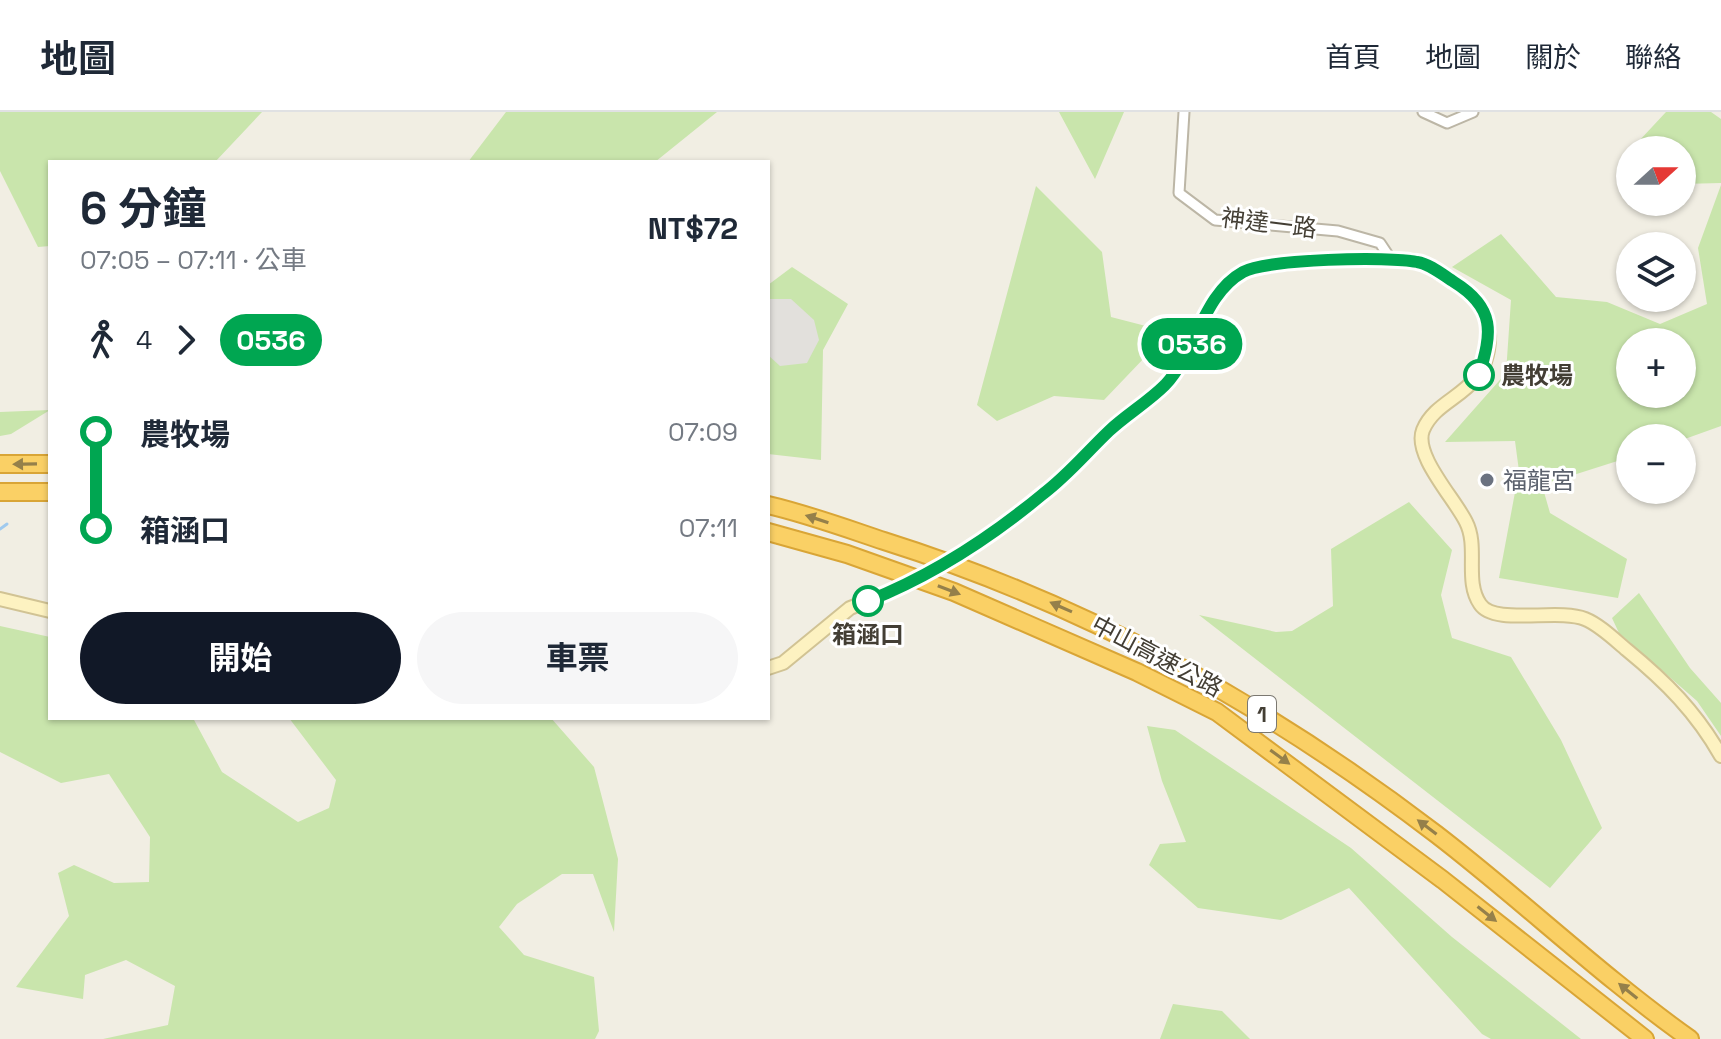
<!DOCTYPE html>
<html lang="zh-TW">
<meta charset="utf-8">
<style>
body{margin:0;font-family:"Space Grotesk","Noto Sans TC",sans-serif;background:#f6f6f7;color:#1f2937;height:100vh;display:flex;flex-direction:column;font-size:30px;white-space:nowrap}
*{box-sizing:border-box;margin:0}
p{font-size:26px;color:#747a83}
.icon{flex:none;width:44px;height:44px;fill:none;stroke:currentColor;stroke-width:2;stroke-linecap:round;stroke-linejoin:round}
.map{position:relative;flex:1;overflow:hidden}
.details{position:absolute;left:48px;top:48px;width:722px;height:560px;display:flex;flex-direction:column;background:#fff;border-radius:0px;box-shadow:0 2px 6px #0004}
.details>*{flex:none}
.badge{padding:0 16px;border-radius:26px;font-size:28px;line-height:52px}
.needle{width:52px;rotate:69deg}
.tools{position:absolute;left:1616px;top:24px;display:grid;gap:16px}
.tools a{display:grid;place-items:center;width:80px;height:80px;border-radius:50%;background:#fff;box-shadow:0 2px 6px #0004;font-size:40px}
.map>.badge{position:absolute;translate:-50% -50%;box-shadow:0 0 0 4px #fff}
.legs{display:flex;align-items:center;gap:12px;height:88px;padding:0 32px;font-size:26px}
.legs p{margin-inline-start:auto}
.summary{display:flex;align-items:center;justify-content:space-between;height:136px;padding:0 32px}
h1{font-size:44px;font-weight:700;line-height:60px}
.primary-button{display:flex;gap:16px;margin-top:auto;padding:16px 32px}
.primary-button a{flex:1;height:92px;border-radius:48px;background:#111827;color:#fff;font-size:32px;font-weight:700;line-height:92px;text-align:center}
.primary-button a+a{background:#f6f6f7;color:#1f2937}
ul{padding:0 32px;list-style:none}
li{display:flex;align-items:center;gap:28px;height:96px;font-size:30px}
li i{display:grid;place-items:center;width:12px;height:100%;margin:0 10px;background:currentColor}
li i::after{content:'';width:20px;height:20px;margin:-10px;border:6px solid;border-radius:50%;background:#fff}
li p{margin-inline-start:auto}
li:first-child i{background:linear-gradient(#0000 50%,currentColor 0)}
li:last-child i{background:linear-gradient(currentColor 50%,#0000 0)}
header{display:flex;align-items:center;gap:48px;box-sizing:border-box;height:112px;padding:0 40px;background:#fff;border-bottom:2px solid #e0e1e3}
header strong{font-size:38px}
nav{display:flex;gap:44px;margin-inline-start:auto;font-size:28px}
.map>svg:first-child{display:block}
.green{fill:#c9e5ac;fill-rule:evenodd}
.parking{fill:#e2e0dc}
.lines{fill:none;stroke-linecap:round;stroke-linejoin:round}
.stream{stroke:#a0caee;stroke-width:3}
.secondary-tunnel{stroke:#cecbc0;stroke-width:12;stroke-dasharray:12 6;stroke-linecap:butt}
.street-casing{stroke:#bcb6a6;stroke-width:13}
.secondary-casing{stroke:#d1c394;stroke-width:16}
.highway-casing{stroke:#d9a536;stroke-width:20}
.street{stroke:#fff;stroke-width:9}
.secondary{stroke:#fdf2c1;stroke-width:12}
.highway{stroke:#fad065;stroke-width:16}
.oneway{fill:#95804a}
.line-1-casing{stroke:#fff;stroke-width:18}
.line-1{stroke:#00a651;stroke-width:12}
.stop-1-dot{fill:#fff;stroke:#00a651;stroke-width:4}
.worship-dot{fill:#6b7280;stroke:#fff;stroke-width:3}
.labels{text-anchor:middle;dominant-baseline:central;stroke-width:6;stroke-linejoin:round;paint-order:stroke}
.shield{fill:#fff;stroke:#7b7871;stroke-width:2}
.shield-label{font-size:22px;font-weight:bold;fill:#433e34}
.street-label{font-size:24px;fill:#433e34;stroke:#fff}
.stop-label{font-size:24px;font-weight:bold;fill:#433e34;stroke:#fff;text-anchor:start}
.worship-label{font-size:24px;fill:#5b616d;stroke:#fff;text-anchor:start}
</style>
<header>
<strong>地圖</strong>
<nav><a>首頁</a><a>地圖</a><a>關於</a><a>聯絡</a></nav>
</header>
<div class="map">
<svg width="1721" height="927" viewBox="0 0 1721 927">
<rect width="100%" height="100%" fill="#f1eee3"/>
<!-- green -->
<path class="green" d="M0 0H262L215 50H50V134L38 135 0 59Z
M506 0H717L655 50H468Z
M1059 0H1124L1095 67Z
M1666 0H1711L1721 7V71L1682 72V38H1636L1638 30Z
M1721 73V314L1682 328 1630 326V345L1542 373 1550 401 1627 447 1618 486 1499 466 1519 359 1515 329 1445 330 1506 261 1511 188 1452 155 1501 122 1556 185 1607 190 1660 212 1707 192 1698 136ZM1630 230H1682V282H1630Z
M1036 74 1102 140 1111 205 1169 220 1104 288 1054 284 997 309 977 293Z
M792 155 848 192 823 238 821 348 768 342V173Z
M50 298 11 322 0 324V300Z
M1409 390 1452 438 1441 483 1452 526 1511 545 1561 628 1602 716 1550 776 1199 503 1276 520 1292 519 1333 494 1331 437Z
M1639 481 1690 556 1721 591V624L1697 589 1619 521 1612 506Z
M0 514 50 525V606H193L222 660 298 710 329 696 336 668 289 606H551L594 655 618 747 614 820 593 762H562L517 792 499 815 524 843 594 865 599 919 595 927H103L168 913 175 874 126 848 85 863 83 887 16 875 69 804 58 761 74 753 114 771 149 770 150 725 109 662 61 671 0 640Z
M1147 614 1175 618 1351 736 1452 825 1581 927H1491L1482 922 1349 776 1281 808 1198 796 1149 753 1160 732 1186 730 1162 669Z
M1173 892 1222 899 1250 927H1160Z"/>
<!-- parking -->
<path class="parking" d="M768 187H791L814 208 819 228 807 251 780 254 768 243Z"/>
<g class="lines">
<!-- stream -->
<path class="stream" d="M0 417 7 412"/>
<!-- secondary-tunnel -->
<path class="secondary-tunnel" d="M886 482 971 436"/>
<defs>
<path id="street" d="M1184 0 1179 81 1215 108 1338 119 1380 131 1390 146
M1423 0 1447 11 1473 0"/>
<path id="secondary" d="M971 436C995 418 1021 401 1044 382 1068 363 1087 339 1109 318 1127 302 1148 290 1165 273 1196 240 1203 187 1241 161 1260 148 1396 143 1420 150 1426 152 1432 157 1437 160 1465 176 1491 191 1489 227 1487 284 1438 282 1423 318 1413 343 1455 387 1466 410 1479 435 1464 469 1480 492 1494 514 1558 496 1585 507 1600 513 1615 528 1627 538 1666 570 1696 600 1721 644
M0 487 50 499
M768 556 783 551 850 496 886 482"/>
<path id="highway" d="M0 352H50
M0 380H50
M768 393C807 402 845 416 884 429 1087 493 1267 593 1436 722 1522 788 1601 864 1690 927
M768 420 847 442 954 480 1137 560 1217 600 1443 768 1645 927"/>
</defs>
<!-- street casing -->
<use href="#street" class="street-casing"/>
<!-- secondary casing -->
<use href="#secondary" class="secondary-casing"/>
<!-- highway casing -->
<use href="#highway" class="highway-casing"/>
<!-- street -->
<use href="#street" class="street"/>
<!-- secondary -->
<use href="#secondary" class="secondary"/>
<!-- highway -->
<use href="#highway" class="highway"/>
</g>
<!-- one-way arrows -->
<defs><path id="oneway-solid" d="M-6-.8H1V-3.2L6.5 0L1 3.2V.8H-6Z" transform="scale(2)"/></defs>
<g class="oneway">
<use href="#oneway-solid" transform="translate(25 352) rotate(179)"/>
<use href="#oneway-solid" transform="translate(817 407) rotate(-162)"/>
<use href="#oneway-solid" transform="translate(949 478) rotate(21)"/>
<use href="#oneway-solid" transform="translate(1061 495) rotate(-156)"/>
<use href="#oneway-solid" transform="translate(1280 645) rotate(36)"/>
<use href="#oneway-solid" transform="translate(1427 715) rotate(-143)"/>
<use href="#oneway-solid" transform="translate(1487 802) rotate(38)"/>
<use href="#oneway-solid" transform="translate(1628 879) rotate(-141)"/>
</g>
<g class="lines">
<defs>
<path id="line-1" d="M868 489C931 464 991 425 1043 382 1067 364 1087 340 1109 319 1126 303 1148 290 1165 273 1196 240 1203 182 1243 160 1266 147 1389 144 1417 150 1430 152 1443 163 1454 170 1496 196 1492 221 1479 263"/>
</defs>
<!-- line-1 casing -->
<use href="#line-1" class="line-1-casing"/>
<!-- line-1 -->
<use href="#line-1" class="line-1"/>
</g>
<!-- markers -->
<g class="stop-1-dot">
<circle cx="1479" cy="263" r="14"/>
<circle cx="868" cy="489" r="14"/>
</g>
<circle class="worship-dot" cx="1487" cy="368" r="8"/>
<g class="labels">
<!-- shield labels -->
<rect class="shield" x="1248" y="584" width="28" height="36" rx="6"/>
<g class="shield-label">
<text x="1262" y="602">1</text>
</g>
<!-- street labels -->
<g class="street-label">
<text transform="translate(1269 111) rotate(7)">神達一路</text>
<text transform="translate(1157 544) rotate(28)">中山高速公路</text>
</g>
<!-- stop labels -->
<g class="stop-label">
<text x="1501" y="263">農牧場</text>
<text x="868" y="522" text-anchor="middle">箱涵口</text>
</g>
<!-- worship labels -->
<g class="worship-label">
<text x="1503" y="368">福龍宮</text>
</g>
</g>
</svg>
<div class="tools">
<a><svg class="needle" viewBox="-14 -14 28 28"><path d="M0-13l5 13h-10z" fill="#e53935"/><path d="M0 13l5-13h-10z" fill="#747a83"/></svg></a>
<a><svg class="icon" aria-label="layers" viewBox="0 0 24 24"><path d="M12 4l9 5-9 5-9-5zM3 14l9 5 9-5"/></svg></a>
<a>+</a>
<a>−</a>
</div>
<b class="badge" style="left:1192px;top:232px;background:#00a651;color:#fff">0536</b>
<section class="details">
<div class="summary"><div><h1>6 分鐘</h1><p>07:05 – 07:11 · 公車</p></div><b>NT$72</b></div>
<div class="legs"><svg class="icon" aria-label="walk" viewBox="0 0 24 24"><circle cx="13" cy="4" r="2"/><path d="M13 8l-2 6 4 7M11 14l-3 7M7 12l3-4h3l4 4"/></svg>4<svg class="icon" aria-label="forward" viewBox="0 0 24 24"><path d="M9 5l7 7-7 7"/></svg><b class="badge" style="background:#00a651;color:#fff">0536</b></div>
<ul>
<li><i style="color:#00a651"></i><b>農牧場</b><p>07:09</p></li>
<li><i style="color:#00a651"></i><b>箱涵口</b><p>07:11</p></li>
</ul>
<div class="primary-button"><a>開始</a><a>車票</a></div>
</section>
</div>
